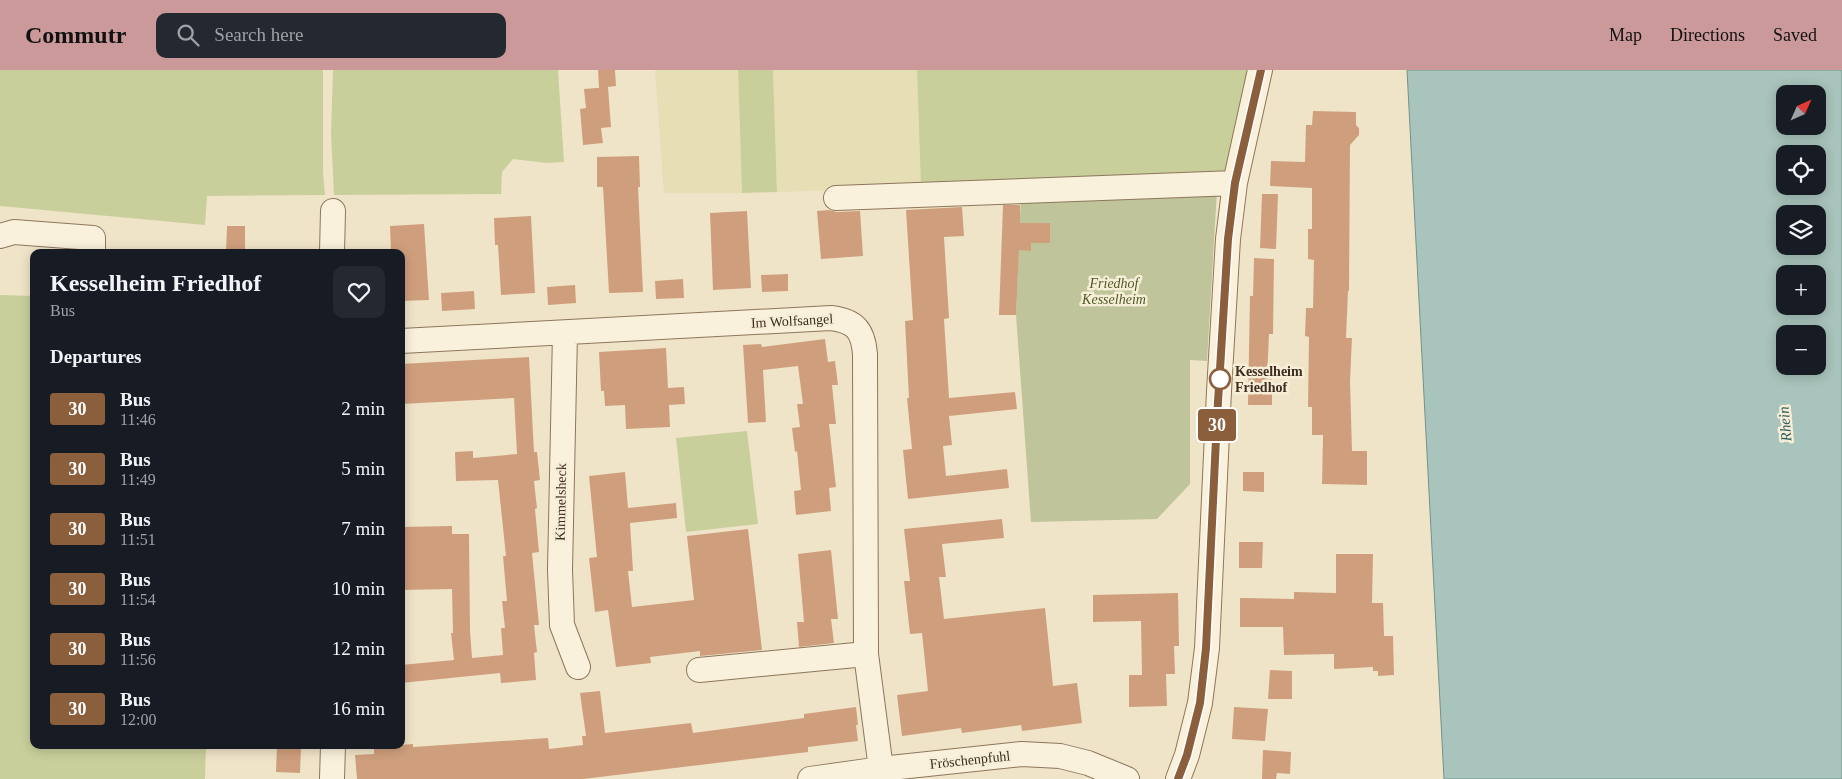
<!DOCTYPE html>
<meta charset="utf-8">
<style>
body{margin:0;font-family:"Times New Roman",serif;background:#242831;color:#f1f3f6;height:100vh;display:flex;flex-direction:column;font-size:19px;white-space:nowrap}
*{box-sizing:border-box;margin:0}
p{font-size:16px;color:#9ea1a6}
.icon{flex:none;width:28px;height:28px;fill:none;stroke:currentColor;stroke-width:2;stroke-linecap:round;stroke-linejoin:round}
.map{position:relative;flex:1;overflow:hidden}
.details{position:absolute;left:30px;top:179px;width:375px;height:500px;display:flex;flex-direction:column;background:#171b24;border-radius:10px;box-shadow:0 2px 12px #0003}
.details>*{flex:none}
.badge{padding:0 10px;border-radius:4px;font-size:18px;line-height:32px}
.needle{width:32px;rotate:45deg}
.fabs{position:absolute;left:1776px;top:15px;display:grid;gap:10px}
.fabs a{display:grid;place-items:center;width:50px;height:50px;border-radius:10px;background:#171b24;box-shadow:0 2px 12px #0003;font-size:25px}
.map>.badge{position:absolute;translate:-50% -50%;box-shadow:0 0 0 2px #fff}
h2{padding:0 20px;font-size:19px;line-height:45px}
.round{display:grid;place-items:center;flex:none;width:52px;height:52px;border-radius:10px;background:#242831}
.head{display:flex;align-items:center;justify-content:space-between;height:85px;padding:0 20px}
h1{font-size:24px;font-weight:800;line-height:38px}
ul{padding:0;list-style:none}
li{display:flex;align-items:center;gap:15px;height:60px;padding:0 20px}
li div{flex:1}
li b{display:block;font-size:19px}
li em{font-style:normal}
li .badge{min-width:55px;font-weight:700;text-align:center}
header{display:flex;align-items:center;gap:30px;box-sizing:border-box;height:70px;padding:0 25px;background:#cc999b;color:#111}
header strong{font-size:24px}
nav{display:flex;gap:28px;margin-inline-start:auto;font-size:18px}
.search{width:350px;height:45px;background:#242831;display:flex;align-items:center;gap:12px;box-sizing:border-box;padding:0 18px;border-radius:10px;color:#9ea1a6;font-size:19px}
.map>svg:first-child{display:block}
.farmland{fill:#e6deb5}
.green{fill:#c9cf9b}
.cemetery{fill:#bfc49a}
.water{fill:#a9c4bc;stroke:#6f938a;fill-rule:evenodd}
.building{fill:#cf9f7d}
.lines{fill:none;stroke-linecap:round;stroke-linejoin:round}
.minor-casing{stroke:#8d765c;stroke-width:26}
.minor{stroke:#faf1dc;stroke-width:24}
.line-casing{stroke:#fff;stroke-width:11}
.line{stroke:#8b5e3c;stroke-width:8}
.stop-dot{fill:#fff;stroke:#8b5e3c;stroke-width:2.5}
.labels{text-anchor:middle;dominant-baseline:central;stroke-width:5;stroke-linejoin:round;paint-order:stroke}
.park-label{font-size:14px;font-style:italic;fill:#4d5a26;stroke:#f7eed8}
.street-label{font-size:14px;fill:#3d2e20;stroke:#f7eed8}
.stop-label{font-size:14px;font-weight:bold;fill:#3d2e20;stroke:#f7eed8;text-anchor:start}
.water-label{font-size:15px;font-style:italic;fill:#2f5d5a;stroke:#f7eed8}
</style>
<header>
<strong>Commutr</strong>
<div class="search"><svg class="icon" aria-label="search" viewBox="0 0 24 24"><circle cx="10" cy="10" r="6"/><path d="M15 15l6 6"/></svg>Search here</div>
<nav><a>Map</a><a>Directions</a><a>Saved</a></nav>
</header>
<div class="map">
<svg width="1842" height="709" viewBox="0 0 1842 709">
<rect width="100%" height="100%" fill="#f0e4c8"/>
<!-- farmland -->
<path class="farmland" d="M655 0H738L742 123H664Z
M773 0H917L921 118 777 122Z"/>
<!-- green -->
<path class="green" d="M0 0H323V102L325 125 207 126 205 155 0 136Z
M333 0H558L564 92 546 93 513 89 502 102 501 124 334 125 331 64Z
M738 0H773L777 122 742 123Z
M917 0H1253L1229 107 921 118Z
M0 225 34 226V675H206L205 709H0Z
M747 361 758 454 686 462 676 368Z"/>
<!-- cemetery -->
<path class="cemetery" d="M1217 120 1207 291 1190 290V414L1157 449 1031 452 1016 245 1021 125Z"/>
<!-- water -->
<path class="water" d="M1407 0H1842V709H1444ZM1785 24H1818V56H1785ZM1785 84H1818V116H1785ZM1785 144H1818V176H1785ZM1785 204H1818V236H1785ZM1785 264H1818V296H1785Z"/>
<!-- building -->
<path class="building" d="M598 0H615L616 16 599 18Z
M608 17 611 57 601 58 603 73 583 75 580 39 586 38 584 19Z
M1313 41 1356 42V55L1359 58V65L1350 75 1349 221H1348L1346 268H1352L1350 311 1352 381H1367V415L1322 414 1323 365H1312V337H1308L1309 267 1305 266 1306 238H1313L1314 190 1308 189V159H1312V118L1270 116 1271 91 1305 92 1306 55H1312Z
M639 86 640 117H638L643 222 609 223 603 117H597V87Z
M1262 124H1278L1276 179 1260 178Z
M1003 135H1020V153H1050V173H1031V181L1019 180 1016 245H999Z
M962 137 964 166 944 167 949 248 944 249 949 328 1015 322 1017 339 949 346 952 375 943 376 946 406 1007 399 1009 418 908 429 903 380 912 379 907 328H909L905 251 913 250 906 140Z
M829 140 837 142 860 141 863 186 821 189 817 141Z
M747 141 751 218 713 220 710 143Z
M531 146 535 223 501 225 498 175H495L494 148Z
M424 154 429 230 401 231V182H391L390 156Z
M227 156H245V182H226Z
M1254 188 1274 189 1273 264H1269L1267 309H1272V335H1248L1250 226H1253Z
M788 204V221L762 222 761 205Z
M683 209 684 228 656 229 655 211Z
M575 215 576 233 548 235 547 217Z
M474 221 475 239 442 241 441 223Z
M825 269 828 292 835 291 838 315H832L836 354H829L836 417 829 418 831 441 796 445 794 421 801 420 797 381 795 382 792 358 800 357 797 334H803L798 296 763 300 766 352 748 353 743 275 761 274 762 277Z
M666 278 668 318 684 317 685 334 669 335 670 357 626 359 625 335 605 336 604 321H601L599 282Z
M529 287 534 382H537L540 410 534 411 537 438 535 439 539 482 532 483 539 555H534L537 582 534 583 536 610 501 613 500 603 401 613V595L454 590 451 563H453L452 519 401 520V457L452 456V464H469L470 561 472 588 503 585 501 558H505L502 531H507L503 486H506L498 410 456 411 455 382 473 381V388L517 384 514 328 401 334V294Z
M625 402 628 438 676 433 677 448 630 453 633 501H628L632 537 694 530 687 466 748 459 762 580 700 586V581L650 587 651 593 616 597 608 540 595 542 589 488 597 487 589 406Z
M1243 402H1264V422L1243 421Z
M1002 449 1004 468 942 474 946 507H939L944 549 1045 538 1053 616 1077 613 1082 653 1022 661 1021 655 962 663 961 658 902 666 897 625 928 621 922 563 910 564 904 511H910L904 459Z
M1239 472H1263L1262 498H1239Z
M831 480 838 549H831L834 573 799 577 797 552H804L798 484Z
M1336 484H1373L1372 533H1383L1384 566H1393L1394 605 1378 606V601H1373V597L1334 599V584L1284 585 1283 557H1240V528L1294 529V522L1336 523Z
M1178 523 1179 576H1174L1175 604H1166L1167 636 1129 637V605H1142L1141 551 1093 552V525Z
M1270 600 1292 601V629H1268Z
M600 621 605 663 691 653 693 663 804 648V644L856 637 858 655H856L858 671 808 677V682L583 709H357L355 685 374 684V677L413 674V677L548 668 549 679 583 675 582 666H586L580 623Z
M1234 637 1268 639 1265 671 1232 669Z
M277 676 301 677 300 703 276 702Z
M1263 680 1291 682 1290 704 1277 703 1276 709H1262Z"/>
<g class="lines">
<defs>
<path id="minor" d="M836 128 1235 113
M0 166 14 162 93 168V182
M332 182 333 141
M565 263 560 500 562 555 578 597
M401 271 831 248C855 251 863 260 865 284L866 584 881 699
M699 600 866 584
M332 709 333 675
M810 709 881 699 1022 684 1060 686 1088 693 1127 709
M1178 709 1187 685 1200 633 1207 578 1219 321 1228 169 1235 113 1260 0"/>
</defs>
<!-- minor casing -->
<use href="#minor" class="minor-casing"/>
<!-- minor -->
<use href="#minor" class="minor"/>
</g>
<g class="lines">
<defs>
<path id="line" d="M1178 709 1187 685 1200 633 1206 578 1217 348 1228 169 1235 113 1261 0"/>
</defs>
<!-- line casing -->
<use href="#line" class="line-casing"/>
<!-- line -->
<use href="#line" class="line"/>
</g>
<!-- markers -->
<circle class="stop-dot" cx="1220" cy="309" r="10"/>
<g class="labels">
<!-- park labels -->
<g class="park-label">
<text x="1114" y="213">Friedhof<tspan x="1114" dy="16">Kesselheim</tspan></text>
</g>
<!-- street labels -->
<g class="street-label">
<text transform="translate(792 251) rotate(-3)">Im Wolfsangel</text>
<text transform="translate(561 432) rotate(-89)">Kimmelsheck</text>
<text transform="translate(970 690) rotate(-6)">Fröschenpfuhl</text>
</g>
<!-- stop labels -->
<g class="stop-label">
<text x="1235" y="301">Kesselheim<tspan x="1235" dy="16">Friedhof</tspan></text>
</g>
<!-- water labels -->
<g class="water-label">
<text transform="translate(1785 354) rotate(-95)">Rhein</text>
</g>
</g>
</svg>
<div class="fabs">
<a><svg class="needle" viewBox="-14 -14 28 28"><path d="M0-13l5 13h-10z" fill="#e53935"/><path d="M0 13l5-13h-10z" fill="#9ea1a6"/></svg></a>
<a><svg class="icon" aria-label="locate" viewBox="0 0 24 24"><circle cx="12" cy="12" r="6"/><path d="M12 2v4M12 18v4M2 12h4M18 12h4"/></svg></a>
<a><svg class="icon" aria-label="layers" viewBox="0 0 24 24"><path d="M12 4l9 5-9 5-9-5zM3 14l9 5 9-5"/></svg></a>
<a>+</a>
<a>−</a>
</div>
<b class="badge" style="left:1217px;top:355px;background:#8b5e3c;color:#fff">30</b>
<section class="details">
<div class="head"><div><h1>Kesselheim Friedhof</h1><p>Bus</p></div><a class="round"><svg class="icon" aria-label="heart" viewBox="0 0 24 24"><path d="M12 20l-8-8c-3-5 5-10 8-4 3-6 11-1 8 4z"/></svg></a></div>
<h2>Departures</h2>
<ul>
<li><span class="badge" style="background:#8b5e3c;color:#fff">30</span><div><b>Bus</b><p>11:46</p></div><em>2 min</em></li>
<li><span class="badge" style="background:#8b5e3c;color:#fff">30</span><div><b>Bus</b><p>11:49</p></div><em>5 min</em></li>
<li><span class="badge" style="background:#8b5e3c;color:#fff">30</span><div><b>Bus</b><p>11:51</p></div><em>7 min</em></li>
<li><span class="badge" style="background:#8b5e3c;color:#fff">30</span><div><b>Bus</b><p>11:54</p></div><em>10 min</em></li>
<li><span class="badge" style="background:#8b5e3c;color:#fff">30</span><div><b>Bus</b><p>11:56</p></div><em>12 min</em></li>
<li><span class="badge" style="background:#8b5e3c;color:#fff">30</span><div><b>Bus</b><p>12:00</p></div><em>16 min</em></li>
</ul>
</section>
</div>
